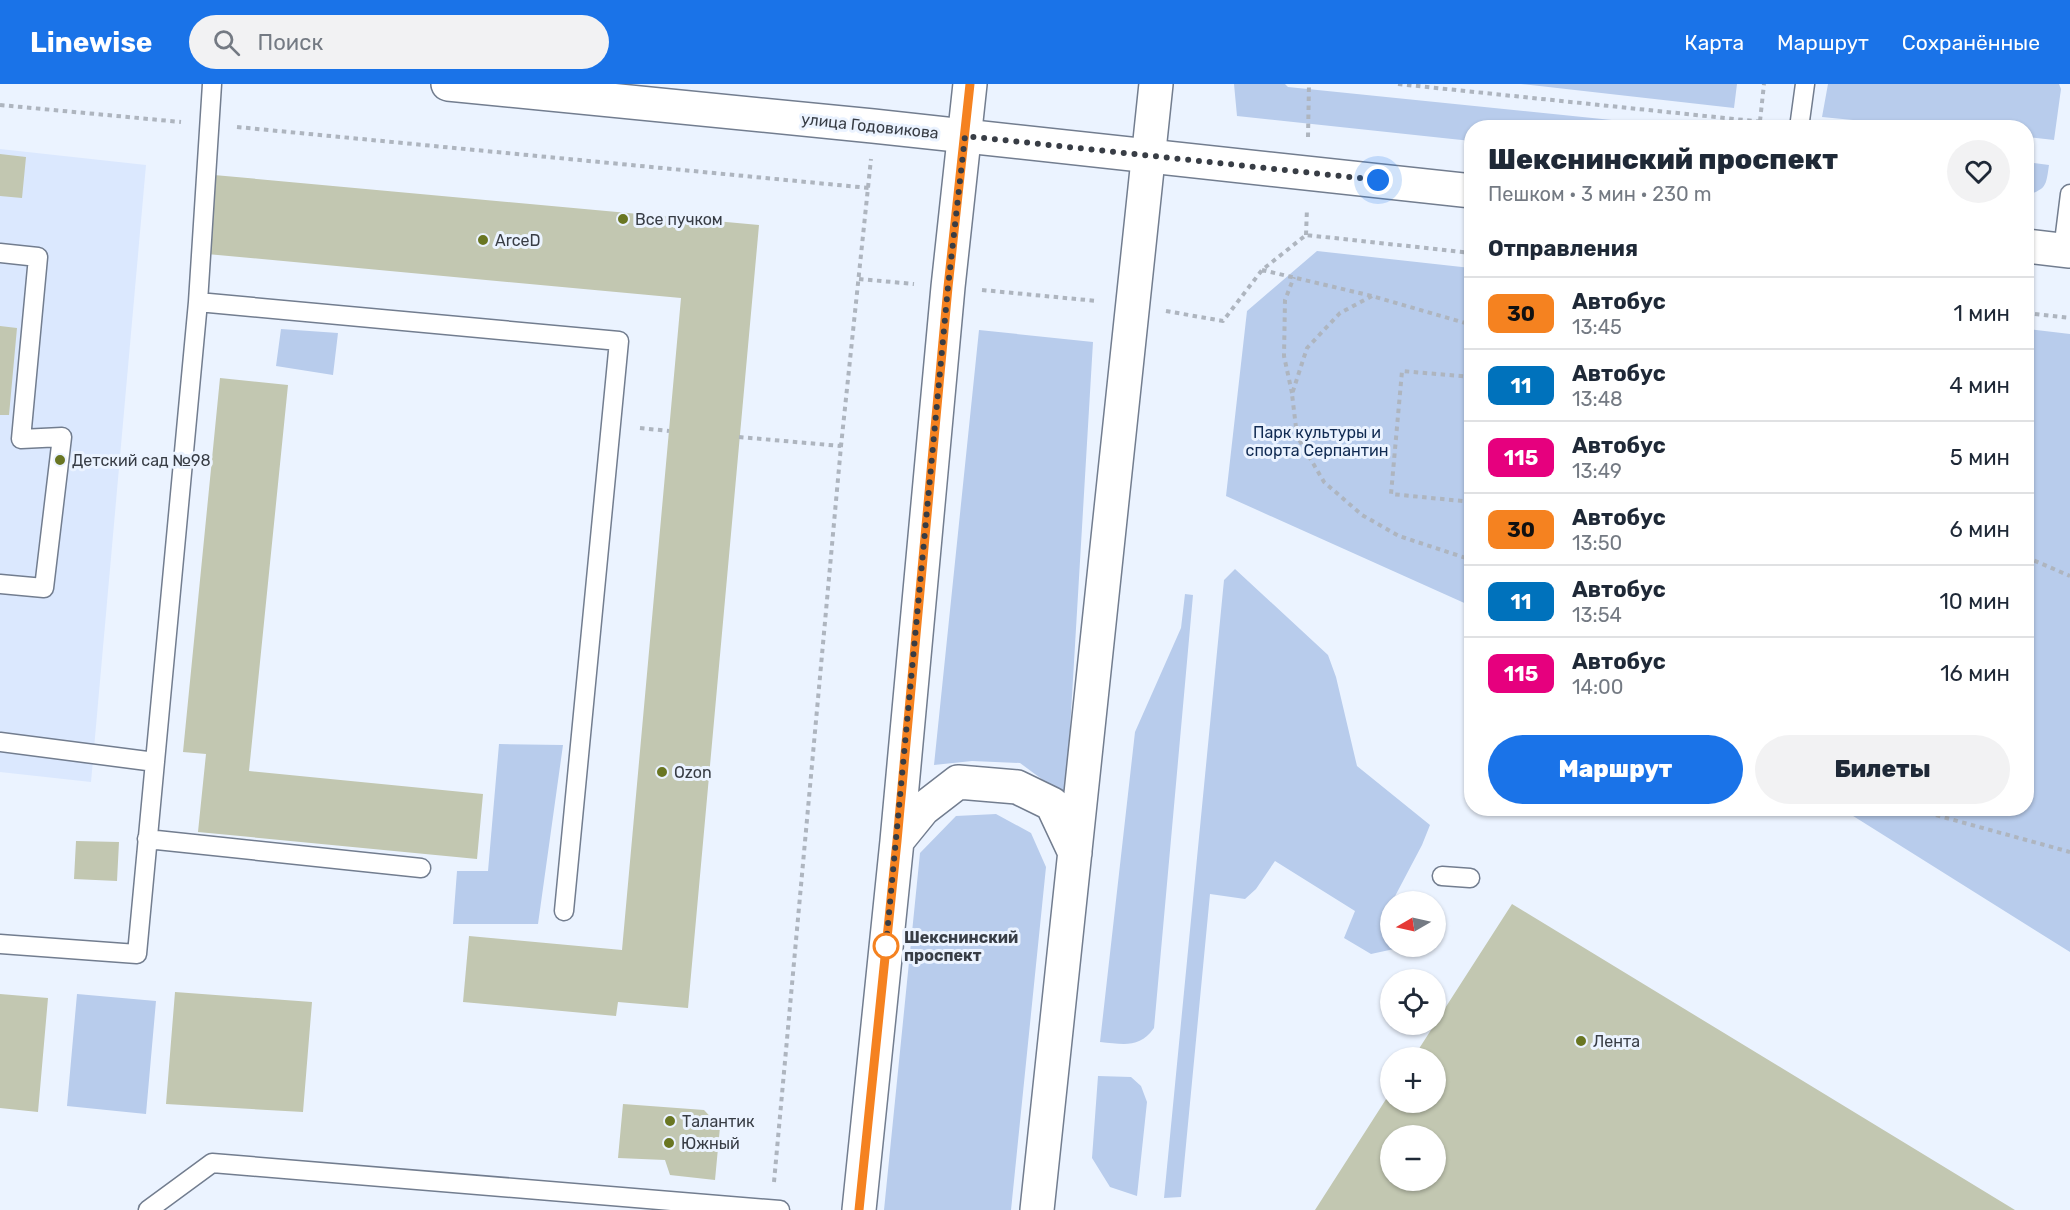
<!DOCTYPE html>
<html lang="ru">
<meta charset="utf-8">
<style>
body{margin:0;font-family:Rubik,sans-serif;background:#f2f2f3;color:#1f2937;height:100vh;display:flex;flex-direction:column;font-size:22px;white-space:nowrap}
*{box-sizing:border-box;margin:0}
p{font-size:20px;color:#747a83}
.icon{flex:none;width:33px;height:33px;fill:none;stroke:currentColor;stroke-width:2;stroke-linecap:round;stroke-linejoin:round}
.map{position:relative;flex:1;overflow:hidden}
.details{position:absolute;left:1464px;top:36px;width:570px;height:696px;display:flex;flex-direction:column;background:#fff;border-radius:24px;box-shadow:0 2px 4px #0004}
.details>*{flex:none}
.badge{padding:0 12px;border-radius:9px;font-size:21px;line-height:39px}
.needle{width:39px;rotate:261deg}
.buttons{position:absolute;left:1380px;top:807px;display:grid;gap:12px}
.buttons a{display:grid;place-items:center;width:66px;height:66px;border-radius:50%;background:#fff;box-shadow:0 2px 4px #0004;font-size:30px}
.you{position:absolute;width:30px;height:30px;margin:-15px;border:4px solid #fff;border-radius:50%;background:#1a73e8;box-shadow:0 0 0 9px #1a73e833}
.map>.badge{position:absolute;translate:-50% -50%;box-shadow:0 0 0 3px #fff}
h2{padding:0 24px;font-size:22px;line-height:54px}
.round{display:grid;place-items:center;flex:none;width:63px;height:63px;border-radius:32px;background:#f2f2f3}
.headline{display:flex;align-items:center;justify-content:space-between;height:102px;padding:0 24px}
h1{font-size:28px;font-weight:800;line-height:45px}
.button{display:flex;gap:12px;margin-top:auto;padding:12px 24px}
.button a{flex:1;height:69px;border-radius:36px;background:#1a73e8;color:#fff;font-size:24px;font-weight:800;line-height:69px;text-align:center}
.button a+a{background:#f2f2f3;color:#1f2937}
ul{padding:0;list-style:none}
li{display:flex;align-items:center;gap:18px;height:72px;padding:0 24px;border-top:2px solid #e0e1e3}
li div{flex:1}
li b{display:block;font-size:22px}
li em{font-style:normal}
li .badge{min-width:66px;font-weight:700;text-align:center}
header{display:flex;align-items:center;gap:36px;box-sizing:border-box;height:84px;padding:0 30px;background:#1a73e8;color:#fff}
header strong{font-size:28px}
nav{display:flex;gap:33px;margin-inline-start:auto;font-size:21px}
.search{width:420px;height:54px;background:#f2f2f3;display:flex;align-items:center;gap:15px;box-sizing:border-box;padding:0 21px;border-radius:33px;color:#747a83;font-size:22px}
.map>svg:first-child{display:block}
.built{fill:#dbe8fe}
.green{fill:#b8ccec}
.building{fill:#c2c7b1;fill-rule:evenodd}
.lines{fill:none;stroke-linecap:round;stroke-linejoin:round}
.service-casing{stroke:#727d8f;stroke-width:21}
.tertiary-casing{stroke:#727d8f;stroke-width:36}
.primary-casing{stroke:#727d8f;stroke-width:36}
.path{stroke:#aeb5bf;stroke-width:4;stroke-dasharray:4.5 4.5;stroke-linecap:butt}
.service{stroke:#fff;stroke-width:18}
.tertiary{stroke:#fff;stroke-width:33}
.primary{stroke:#fff;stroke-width:33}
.line-casing{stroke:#fff;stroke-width:14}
.line{stroke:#f58220;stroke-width:9}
.walk{stroke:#383d45;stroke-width:6;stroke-dasharray:0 10.8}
.poi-dot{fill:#697622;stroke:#ebf3ff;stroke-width:2}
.stop-dot{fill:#fff;stroke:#f58220;stroke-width:3}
.labels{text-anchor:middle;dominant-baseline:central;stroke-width:6;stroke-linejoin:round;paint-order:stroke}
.street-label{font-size:16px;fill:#383d45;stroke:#ebf3ff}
.poi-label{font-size:16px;fill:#383d45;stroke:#ebf3ff;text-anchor:start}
.park-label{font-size:16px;fill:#102a52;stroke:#ebf3ff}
.stop-label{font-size:16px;font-weight:bold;fill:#383d45;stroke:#ebf3ff;text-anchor:start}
</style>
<header>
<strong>Linewise</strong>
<div class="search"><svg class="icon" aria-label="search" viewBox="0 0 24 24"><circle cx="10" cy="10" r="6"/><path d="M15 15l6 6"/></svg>Поиск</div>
<nav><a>Карта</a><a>Маршрут</a><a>Сохранённые</a></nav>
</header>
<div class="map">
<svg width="2070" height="1126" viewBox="0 0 2070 1126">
<rect width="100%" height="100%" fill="#ebf3ff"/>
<!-- built -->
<path class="built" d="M0 65 146 81 91 698 0 688Z"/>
<!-- green -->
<path class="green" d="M1234 0H1285L1288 3 1680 43 1472 44 1471 57 1237 32Z
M1521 0H1737L1734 24Z
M1828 0H2059L2061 5 2054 56 2027 53 2026 44 1925 43 1822 33Z
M2027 78 2049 81C2046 101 2047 105 2027 111Z
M1317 167 1471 184V522L1226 412 1247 227Z
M281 245 338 249 333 291 276 282Z
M2027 245 2070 250V868L1842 725 2026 724Z
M979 246 1093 258 1066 713 1020 679 972 677 934 681Z
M1235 485 1328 571 1336 593 1357 682 1430 741 1422 761 1383 835 1390 840V862L1396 863 1394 865 1371 870 1344 854 1355 827 1275 777 1256 805 1245 815 1210 810 1181 1113 1164 1114 1224 496Z
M1185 510 1193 511 1154 944C1139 965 1123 960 1100 958L1135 648 1181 544Z
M499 660 563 661 538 840H453L457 787H488Z
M996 730 1031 749 1046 783 1011 1126H884L920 769 956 732Z
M77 910 156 917 146 1030 67 1022Z
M1098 992 1131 993 1141 1002 1147 1018 1137 1112 1110 1103 1092 1074Z"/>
<!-- building -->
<path class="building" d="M0 70 26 73 22 114 0 112Z
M214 91 759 141 688 924 618 918 616 932 463 918 469 852 622 866 681 214 207 170Z
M0 242 17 244 9 331H0Z
M220 294 288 301 249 687 483 710 477 775 198 748 206 670 183 668Z
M76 757 119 758 117 797 74 795Z
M1512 820 2015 1126H1315L1390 1009V1018H1436V974H1413ZM1390 1052H1436V1096H1390Z
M175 908 312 918 303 1028 166 1020Z
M0 910 48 914 38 1028 0 1024Z
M623 1020 704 1026 720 1043 715 1096 670 1091 665 1076 618 1074Z"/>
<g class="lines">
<defs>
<path id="service" d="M1799 44 1805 0
M2063 166 2070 110
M0 169 38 173 21 355 62 353 44 504 0 500
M198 218 619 257 564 827
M0 658 155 678
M147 755 421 784
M1442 792 1470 794
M0 860 137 870 198 218 212 0
M148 1126 212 1079 780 1126"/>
<path id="tertiary" d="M448 0 873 42 1472 107
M2026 162 2070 167"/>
<path id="primary" d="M897 757 923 725 958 698 1017 703 1052 720 1075 769
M859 1126 897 757 948 203 970 0
M1037 1126 1156 0"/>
</defs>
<!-- service casing -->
<use href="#service" class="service-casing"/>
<!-- tertiary casing -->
<use href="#tertiary" class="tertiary-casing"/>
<!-- primary casing -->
<use href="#primary" class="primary-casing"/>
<!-- path -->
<path class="path" d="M1398 0 1773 39
M0 21 181 38
M1760 37 1764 0
M237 43 869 104
M1308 53 1309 0
M1306 151 1307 124
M1262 186 1372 212 1472 241
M859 195 914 200
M982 206 1097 217
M1372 212 1340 229 1307 264 1292 310 1297 352 1324 398 1362 431 1399 452 1472 476
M1166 227 1223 237 1262 186 1306 151 1472 169
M2026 229 2070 234
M1472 293 1402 287 1391 410 1472 418
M1292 309 1284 272 1285 216 1294 193
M640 344 669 347
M739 353 841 362
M2026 473 2070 492
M1910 724 2070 768
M774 1098 841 362 871 75"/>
<!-- service -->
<use href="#service" class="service"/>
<!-- tertiary -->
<use href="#tertiary" class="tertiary"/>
<!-- primary -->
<use href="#primary" class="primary"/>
</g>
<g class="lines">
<defs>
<path id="line" d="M859 1126 897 757 948 203 970 0"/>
</defs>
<!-- line casing -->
<use href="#line" class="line-casing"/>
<!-- line -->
<use href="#line" class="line"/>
<!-- walk -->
<path class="walk" d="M886 862 885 872 948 203 965 52 1378 96"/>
</g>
<!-- markers -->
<g class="poi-dot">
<circle cx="623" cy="135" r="6"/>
<circle cx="483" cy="156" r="6"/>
<circle cx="60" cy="376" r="6"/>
<circle cx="662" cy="688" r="6"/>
<circle cx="1581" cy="957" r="6"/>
<circle cx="670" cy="1037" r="6"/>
<circle cx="669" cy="1059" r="6"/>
</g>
<circle class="stop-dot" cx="886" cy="862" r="12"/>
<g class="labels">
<!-- street labels -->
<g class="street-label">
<text transform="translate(870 42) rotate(6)">улица Годовикова</text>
</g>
<!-- poi labels -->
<g class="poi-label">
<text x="635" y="135">Все пучком</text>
<text x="495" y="156">ArceD</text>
<text x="72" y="376">Детский сад №98</text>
<text x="674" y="688">Ozon</text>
<text x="1593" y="957">Лента</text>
<text x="682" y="1037">Талантик</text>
<text x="681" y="1059">Южный</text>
</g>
<!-- park labels -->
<g class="park-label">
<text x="1317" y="348">Парк культуры и<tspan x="1317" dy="18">спорта Серпантин</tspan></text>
</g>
<!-- stop labels -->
<g class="stop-label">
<text x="904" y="853">Шекснинский<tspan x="904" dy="18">проспект</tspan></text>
</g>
</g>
</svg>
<div class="buttons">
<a><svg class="needle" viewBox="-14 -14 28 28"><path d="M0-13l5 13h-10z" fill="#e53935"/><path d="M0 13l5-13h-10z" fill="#747a83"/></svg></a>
<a><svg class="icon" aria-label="locate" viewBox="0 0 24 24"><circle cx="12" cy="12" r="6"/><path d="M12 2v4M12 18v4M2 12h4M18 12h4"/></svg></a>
<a>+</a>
<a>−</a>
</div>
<div class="you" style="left:1378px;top:96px"></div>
<section class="details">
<div class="headline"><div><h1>Шекснинский проспект</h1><p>Пешком · 3 мин · 230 m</p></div><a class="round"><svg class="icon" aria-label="heart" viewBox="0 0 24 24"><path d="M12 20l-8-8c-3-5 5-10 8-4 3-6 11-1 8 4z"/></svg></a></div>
<h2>Отправления</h2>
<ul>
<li><span class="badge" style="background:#f58220;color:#111">30</span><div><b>Автобус</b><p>13:45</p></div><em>1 мин</em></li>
<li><span class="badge" style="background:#0072bc;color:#fff">11</span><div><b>Автобус</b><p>13:48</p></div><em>4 мин</em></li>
<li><span class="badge" style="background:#e6007e;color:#fff">115</span><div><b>Автобус</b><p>13:49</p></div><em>5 мин</em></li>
<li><span class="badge" style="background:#f58220;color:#111">30</span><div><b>Автобус</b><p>13:50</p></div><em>6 мин</em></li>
<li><span class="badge" style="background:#0072bc;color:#fff">11</span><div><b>Автобус</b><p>13:54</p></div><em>10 мин</em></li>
<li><span class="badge" style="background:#e6007e;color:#fff">115</span><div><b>Автобус</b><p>14:00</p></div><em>16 мин</em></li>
</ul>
<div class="button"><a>Маршрут</a><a>Билеты</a></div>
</section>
</div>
